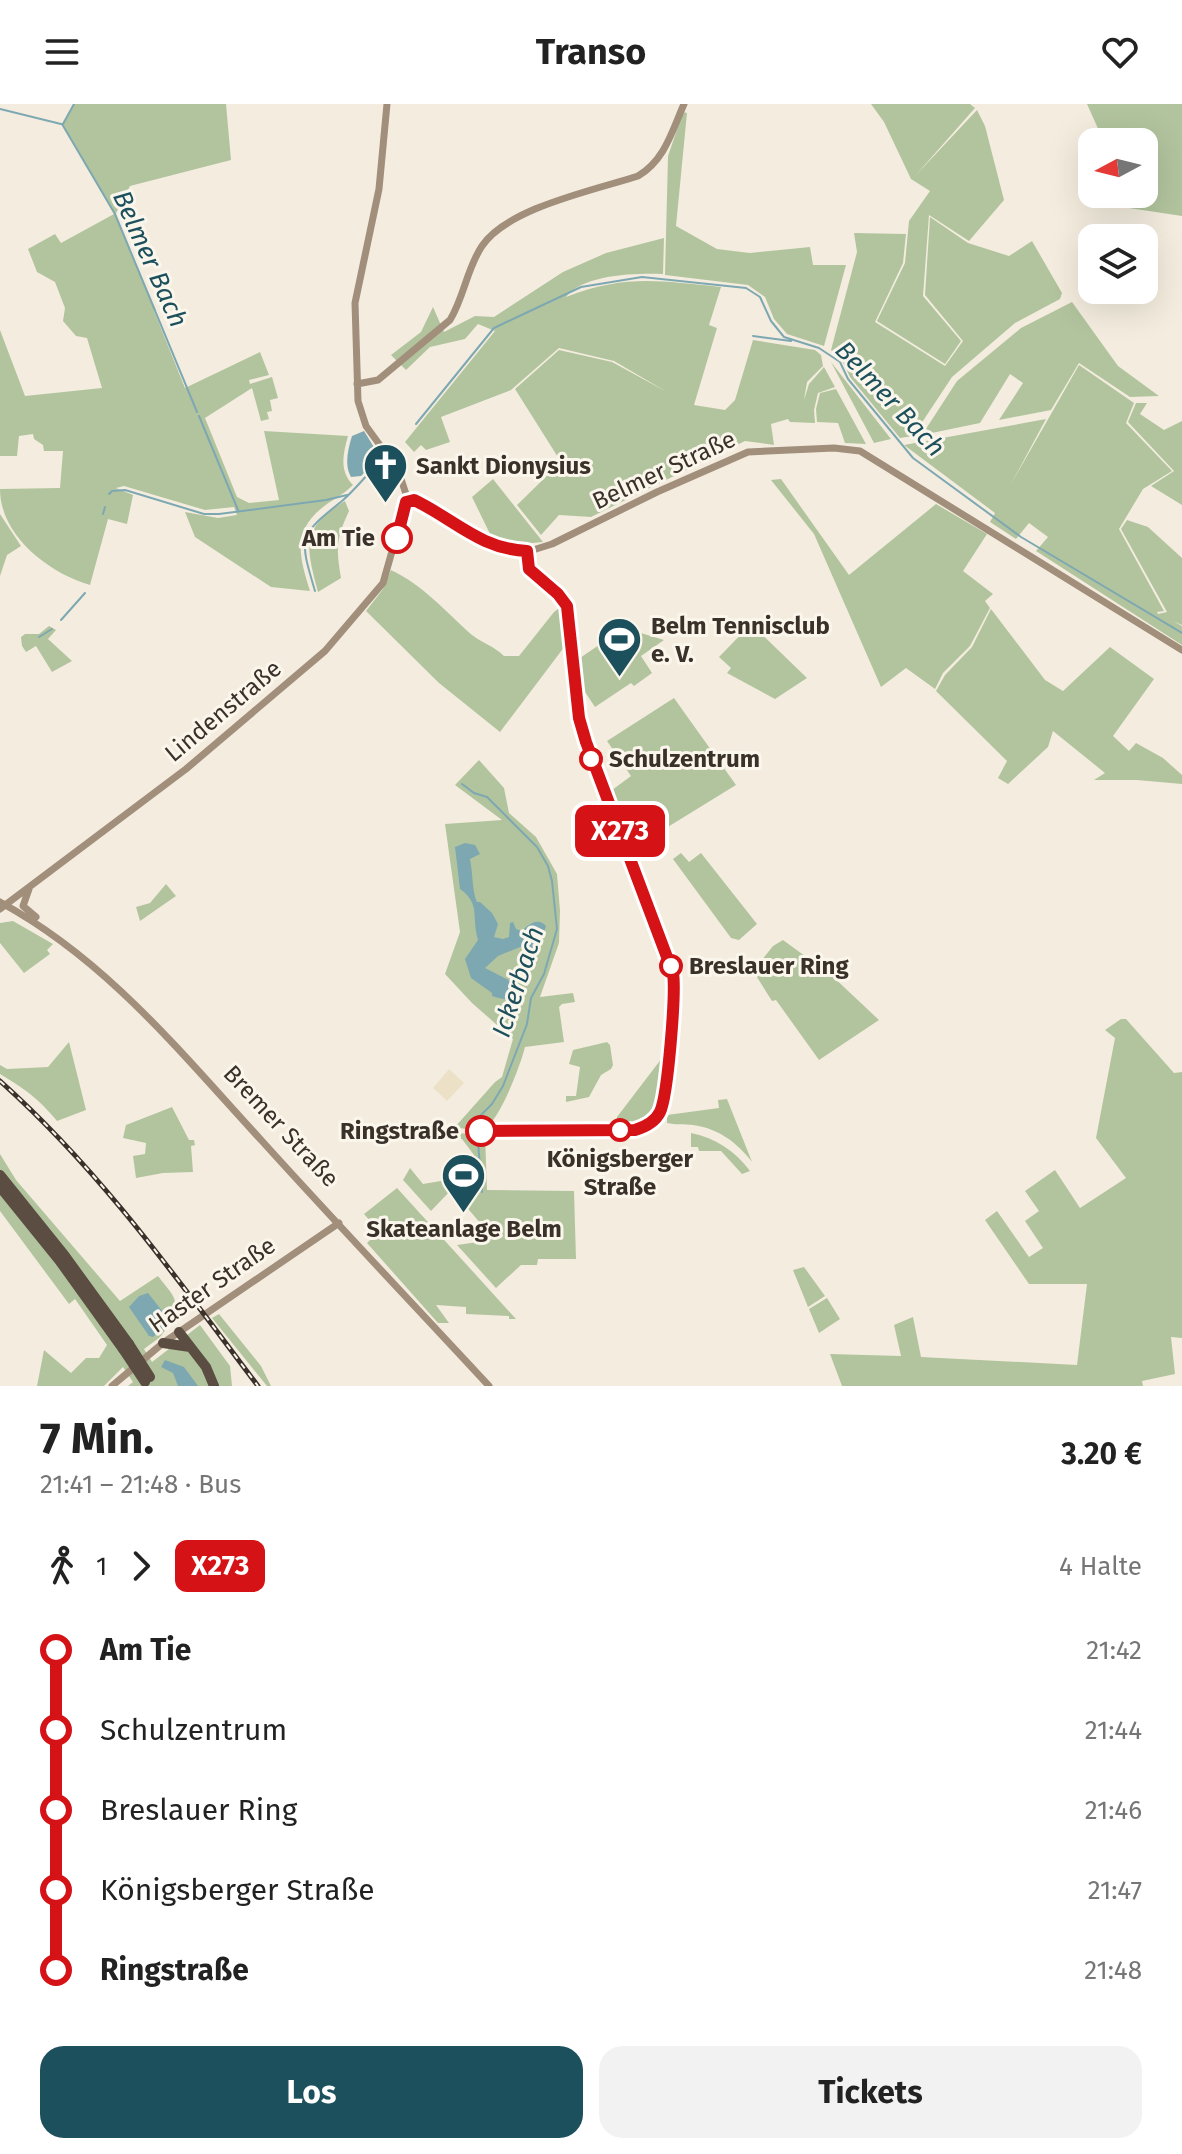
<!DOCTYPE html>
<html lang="de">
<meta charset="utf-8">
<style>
body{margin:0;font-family:"Fira Sans",sans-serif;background:#f2f2f2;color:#222;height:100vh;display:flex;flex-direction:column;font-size:30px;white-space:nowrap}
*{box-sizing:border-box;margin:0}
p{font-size:26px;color:#767676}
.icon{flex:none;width:44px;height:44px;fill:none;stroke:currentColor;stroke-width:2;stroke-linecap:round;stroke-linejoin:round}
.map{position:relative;height:1282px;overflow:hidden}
.sheet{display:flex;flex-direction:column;background:#fff;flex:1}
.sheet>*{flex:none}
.badge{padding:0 16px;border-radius:12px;font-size:28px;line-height:52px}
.needle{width:52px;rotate:263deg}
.tools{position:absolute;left:1078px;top:24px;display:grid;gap:16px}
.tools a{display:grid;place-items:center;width:80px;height:80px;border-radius:16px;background:#fff;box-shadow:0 8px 32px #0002;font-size:40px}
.map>.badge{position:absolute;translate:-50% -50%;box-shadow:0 0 0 4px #fff}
.legs{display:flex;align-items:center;gap:12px;height:88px;padding:0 40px;font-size:26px}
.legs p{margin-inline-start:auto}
.headline{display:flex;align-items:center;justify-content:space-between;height:136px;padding:0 40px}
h1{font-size:44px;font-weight:700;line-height:60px}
.button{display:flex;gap:16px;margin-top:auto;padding:16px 40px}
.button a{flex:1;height:92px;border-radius:24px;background:#1d505d;color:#fff;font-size:32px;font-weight:700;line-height:92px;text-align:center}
.button a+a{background:#f2f2f2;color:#222}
ul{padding:0 40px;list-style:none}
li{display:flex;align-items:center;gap:28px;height:80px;font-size:30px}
li i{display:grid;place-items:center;width:12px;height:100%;margin:0 10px;background:currentColor}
li i::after{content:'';width:20px;height:20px;margin:-10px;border:6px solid;border-radius:50%;background:#fff}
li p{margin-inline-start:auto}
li:first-child i{background:linear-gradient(#0000 50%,currentColor 0)}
li:last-child i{background:linear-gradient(currentColor 50%,#0000 0)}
header{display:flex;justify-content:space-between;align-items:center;height:104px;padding:0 40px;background:#fff;font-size:36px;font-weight:700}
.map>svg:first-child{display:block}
.green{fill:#b2c49e}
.plaza{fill:#ece1c6}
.water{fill:#7da8b2}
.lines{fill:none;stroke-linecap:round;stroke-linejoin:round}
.stream{stroke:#7da8b2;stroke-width:2}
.secondary{stroke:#a18e7b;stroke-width:7}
.highway{stroke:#5b4d41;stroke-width:10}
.rail-casing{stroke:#3a312a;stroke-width:5}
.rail{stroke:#fbf6ec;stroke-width:2;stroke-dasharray:6;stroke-linecap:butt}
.highway-bridge{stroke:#5b4d41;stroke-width:10}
.line-1-casing{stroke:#fff;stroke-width:18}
.line-1{stroke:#d51317;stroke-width:12}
.stop-1-dot{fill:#fff;stroke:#d51317;stroke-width:4}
.labels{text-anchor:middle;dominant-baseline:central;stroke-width:6;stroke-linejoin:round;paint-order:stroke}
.poi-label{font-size:24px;font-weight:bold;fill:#3a312a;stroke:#fbf6ec;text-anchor:start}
.street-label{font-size:24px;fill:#3a312a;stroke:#fbf6ec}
.stop-label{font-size:24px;font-weight:bold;fill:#3a312a;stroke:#fbf6ec;text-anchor:end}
.water-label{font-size:26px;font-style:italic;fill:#1d505d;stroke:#fbf6ec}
</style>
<header><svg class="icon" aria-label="menu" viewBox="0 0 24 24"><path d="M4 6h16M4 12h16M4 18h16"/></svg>Transo<svg class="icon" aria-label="heart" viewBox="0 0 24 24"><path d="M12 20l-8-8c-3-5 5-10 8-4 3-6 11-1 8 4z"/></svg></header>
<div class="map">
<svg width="1182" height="1282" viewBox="0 0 1182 1282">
<rect width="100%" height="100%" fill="#f4eddf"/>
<!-- green -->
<path class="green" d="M74 0H226L231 56 130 82 115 111 156 206 154 207 185 284 260 248 269 271 249 276 250 280 272 273 278 294 270 296 272 307 267 308 269 315 261 317 252 284 205 314 237 393 249 399 279 396 264 327 348 332C343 350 339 367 353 381 345 389 336 394 327 400 291 426 299 451 310 487L271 483 195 433 185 408 218 414 237 411 234 403 205 406 124 382 116 384 133 391 127 420 108 415 90 481C49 469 0 432 0 385L60 384 63 347H44L43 341 34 335 33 330 19 332 17 352H0V226L25 292 102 284 87 234 76 232 63 217 65 204 55 178 37 168 28 145 55 130 61 139 114 110 62 20Z
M871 0H970L975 4 915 72 977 6 985 22 1004 96 969 137 929 111 923 192 961 237 945 260 877 217 905 159 909 117 930 87 911 75 884 18Z
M1087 0H1182V112L1109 101V90H1144V38H1104Z
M683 8 687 9 676 122 717 145 750 149 810 143 813 161H846L824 242 787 230 774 215 765 193 748 181 665 171 668 52Z
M930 113 968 139 1009 152 1032 137 1062 189 1060 195 1015 219 952 273 913 332 900 334 850 273 842 256 831 246 857 148 854 129 906 130 903 159 875 218 945 262 963 237 925 191Z
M664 134 663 170C637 169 583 170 566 193 626 170 659 177 721 183L709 221 717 224 694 301 725 306 735 296 753 236 815 246 821 251 823 262 807 278 804 296 809 280 824 263 835 283 818 289 814 306 815 319 790 318 788 315 771 320 774 341 745 337 591 413 559 411 541 431 517 401 561 358 515 285 559 246 612 258 667 288 614 257 559 244 511 286 441 313 450 338 426 346 421 341 414 348 405 338 495 227 478 220 465 235 430 243 406 266 391 251 421 228 433 203 444 228 475 212 494 213 563 168 606 149Z
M1072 198 1118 262 1159 292 1130 293 1079 259 1051 306 999 316 1023 279 1010 270 980 319 922 331 957 277 1021 224Z
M831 258 891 335 874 339Z
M1079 261 1134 299 1126 319 1172 367 1143 385 1119 425 1164 507 1157 508 1158 510 1167 508 1121 425 1127 416 1148 423 1182 454V521L1173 517 1182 522V541L1036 447 1048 433 1029 419 1016 435 990 418 995 409 904 341 1046 315 1011 380Z
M836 285 866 340 845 339 838 319 817 318 816 305 820 289Z
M1136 299H1147L1140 310 1164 326 1182 317V401L1151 382 1174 367 1128 318Z
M493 375 543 438 521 440 492 434 472 393Z
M781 375 849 471 936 400 987 430 963 467 993 490 985 497 990 504 970 542 943 569 935 585 906 564 881 583 814 430 771 376Z
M345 397 349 407C336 435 336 444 341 474L318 488C306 443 300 424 345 397Z
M0 410 21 442 7 451 0 472Z
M391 466C423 481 446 508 472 531 482 539 494 542 504 552H519L554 508 563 501 568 538 500 628 439 579 366 507 383 485Z
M991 505 1045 576 1063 587 1110 543 1154 575 1113 632 1129 647 1136 639 1163 654 1182 671V680L1137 676H1094L1105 669 1053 627 1048 643 1008 680 998 674 1007 657 936 587 945 571 972 543Z
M751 520 807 574 775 595 727 569 731 564 719 553Z
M49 522 56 526 48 535 72 557 52 568 36 542 26 548 22 542 21 533 25 530H39Z
M624 524 664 536 641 552 652 569 634 582 631 579 595 603 583 585 579 588 577 556Z
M674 594 736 681 632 745 608 689 631 672 607 637Z
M479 656 504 684 509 709 536 733 557 770 560 807 559 839 540 893 573 889 575 898 562 900 559 903 564 938 525 943C521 960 500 1015 486 1023 476 1028 465 1025 455 1023L495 978 502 973 513 935 472 899 445 870 460 828 445 720 502 716 455 681Z
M681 749 689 758 701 749 757 820 739 836 731 834 673 755Z
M166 780 176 792 140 817 136 803 150 799Z
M13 817 53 840 47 846 50 850 24 869 0 839V819Z
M783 836 809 855 812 853 879 916 819 956 776 896 772 897 753 867 773 842Z
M1121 915H1126L1174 969 1182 968V1234L1171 1233 1175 1270 1142 1277 1143 1282H842L830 1250 901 1252 894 1221 913 1213 921 1253 1077 1261 1087 1180H1029L985 1116 997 1107 1029 1153 1043 1144 1025 1117 1039 1107 1025 1087 1055 1066 1080 1104 1126 1074 1096 1034 1115 934 1105 926Z
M69 938 86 1006 57 1017C38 994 25 985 0 970V961L7 965 48 963Z
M607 938 610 941 613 961 611 965 601 971 589 993 566 998V992H576L580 963 569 960 573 946Z
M662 954C660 992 663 1018 617 1021V1013Z
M727 995 752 1058C737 1038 717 1024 693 1021 684 1020 675 1021 667 1019V1011L719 1004 718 996Z
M172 1003 189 1036H194L195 1041 191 1042 193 1068 163 1069 136 1074 133 1052 145 1050 146 1039 123 1034 126 1021Z
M457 1029 485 1031 487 1086 574 1087 576 1155H538L537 1161H521L496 1184 457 1141 478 1138 483 1130 481 1120 452 1086 457 1085H452L431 1107 403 1076 410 1064 423 1080 441 1077 474 1051 462 1035 456 1034Z
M691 1029C716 1034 735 1047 750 1067L742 1070 721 1047H699L698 1043H691Z
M0 1050 16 1076 120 1197 158 1172C173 1192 181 1194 170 1217 161 1235 160 1233 144 1245L152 1258 200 1221 230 1262 232 1282H128L133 1278 123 1263 104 1282H37L44 1246 71 1269 86 1254H99L107 1241 75 1195 69 1200 0 1107Z
M397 1084 516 1215H509V1212L466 1210V1203L436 1201 449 1219H438L367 1139 379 1127 364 1110Z
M804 1163 825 1192 808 1203 793 1166Z
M827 1194 840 1215 819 1229 809 1205Z
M219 1210 261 1262 271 1282H267L212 1214Z"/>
<!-- plaza -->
<path class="plaza" d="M449 965 464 979 447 997 433 984Z"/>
<!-- water -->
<path class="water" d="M364 327 380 353 361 372 351 373C344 361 348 345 352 332Z
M465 739 475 741 480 750 470 755C473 769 472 788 477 798H480L492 809 498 820 494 833 503 835 509 833 510 819 513 818 516 825 522 827C529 820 538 813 546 822L538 849H532L530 843 525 841 498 852 485 864 526 885C516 897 506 897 492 892V889L471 874 465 855 478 836C471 812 481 800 460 785L455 743Z
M148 1189 163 1208 164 1223 153 1233 149 1232 129 1203 139 1192Z
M165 1256 184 1263 198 1282H178L173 1269 161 1263Z"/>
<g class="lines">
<!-- stream -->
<path class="stream" d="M0 5 61 20
M62 20 115 110 197 308
M63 20 74 0
M753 232 791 237
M199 312 238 406
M416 320 494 224 581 183 642 173 746 184 760 193 771 217 784 233 819 244 840 258 848 275 913 354 1021 433 1182 529
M109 390 112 387 125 386 204 410H219L326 396 347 391
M103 410 105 403
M315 487C299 433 298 432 342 397 356 385 368 369 381 356
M61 516 85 489
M39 533 52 525
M462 680 474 689 487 693 537 743 548 762 552 777 557 825 544 870 531 894 527 920 503 982 492 1000 473 1019
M478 1038 482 1088"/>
<!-- secondary -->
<path class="secondary" d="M387 0 379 85 355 199 358 297 366 322 398 366 406 390
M357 280 378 276 450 216C464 193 467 164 482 142 507 104 595 86 638 72 665 56 672 27 684 0
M412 395 488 440 508 446H533L552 440 657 388 748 348 834 344 860 347 1182 546
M29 785 23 802 36 813
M0 798C107 856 181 949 262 1037 337 1120 413 1200 489 1282
M0 805 186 665 325 547 383 479 406 398
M112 1282 163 1239 339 1119"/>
<!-- highway -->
<path class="highway" d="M0 1071 65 1152 129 1240
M0 1083 59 1156 123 1245
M179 1228 206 1263 214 1282
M163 1239 190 1243"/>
<defs>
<path id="rail" d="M0 977C100 1066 178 1176 258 1282"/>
</defs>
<!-- rail casing -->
<use href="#rail" class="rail-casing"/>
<!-- rail -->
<use href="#rail" class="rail"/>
<!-- highway-bridge -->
<path class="highway-bridge" d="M129 1240 150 1273
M123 1245 145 1278"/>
</g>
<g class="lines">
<defs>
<path id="line-1" d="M397 434 406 398 414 396C454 415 480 445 527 447L529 465 558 490 567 502 579 614 586 638 673 869C676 889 668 991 660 1008 655 1018 645 1023 635 1026L481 1027"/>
</defs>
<!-- line-1 casing -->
<use href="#line-1" class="line-1-casing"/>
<!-- line-1 -->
<use href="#line-1" class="line-1"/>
</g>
<!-- icons -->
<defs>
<symbol id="church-pin" viewBox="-11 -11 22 30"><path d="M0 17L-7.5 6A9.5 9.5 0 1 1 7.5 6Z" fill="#1d505d" stroke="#fbf6ec"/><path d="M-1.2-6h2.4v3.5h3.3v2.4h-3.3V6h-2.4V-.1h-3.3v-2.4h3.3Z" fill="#fff"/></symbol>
<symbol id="stadium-pin" viewBox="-11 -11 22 30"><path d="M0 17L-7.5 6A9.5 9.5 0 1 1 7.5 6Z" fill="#1d505d" stroke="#fbf6ec"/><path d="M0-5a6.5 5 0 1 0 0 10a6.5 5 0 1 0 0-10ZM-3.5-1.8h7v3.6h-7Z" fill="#fff"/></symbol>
</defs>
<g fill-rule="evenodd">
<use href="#church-pin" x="360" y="336" width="51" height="69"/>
<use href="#stadium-pin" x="594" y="510" width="51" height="69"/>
<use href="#stadium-pin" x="438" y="1046" width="51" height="69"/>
</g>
<!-- markers -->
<g class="stop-1-dot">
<circle cx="397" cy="434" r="14"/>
<circle cx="591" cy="655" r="10"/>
<circle cx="671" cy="862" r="10"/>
<circle cx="620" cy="1026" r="10"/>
<circle cx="481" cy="1027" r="14"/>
</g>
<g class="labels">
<!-- poi labels -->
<g class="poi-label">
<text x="416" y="362">Sankt Dionysius</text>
<text x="651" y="522">Belm Tennisclub<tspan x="651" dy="28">e. V.</tspan></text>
<text x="464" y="1125" text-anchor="middle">Skateanlage Belm</text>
</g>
<!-- street labels -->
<g class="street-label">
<text transform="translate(664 366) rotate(-25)">Belmer Straße</text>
<text transform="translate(223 607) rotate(-40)">Lindenstraße</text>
<text transform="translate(281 1022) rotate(47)">Bremer Straße</text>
<text transform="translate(212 1181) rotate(-35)">Haster Straße</text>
</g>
<!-- stop labels -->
<g class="stop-label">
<text x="375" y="434">Am Tie</text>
<text x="609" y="655" text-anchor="start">Schulzentrum</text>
<text x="689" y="862" text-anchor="start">Breslauer Ring</text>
<text x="459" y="1027">Ringstraße</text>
<text x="620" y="1055" text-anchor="middle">Königsberger<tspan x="620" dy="28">Straße</tspan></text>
</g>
<!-- water labels -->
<g class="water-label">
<text transform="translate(150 155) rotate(66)">Belmer Bach</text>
<text transform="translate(890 295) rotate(47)">Belmer Bach</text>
<text transform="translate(518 878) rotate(-72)">Ickerbach</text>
</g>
</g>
</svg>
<div class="tools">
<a><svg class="needle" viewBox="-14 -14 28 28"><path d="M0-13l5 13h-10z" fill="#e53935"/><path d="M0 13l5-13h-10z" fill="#767676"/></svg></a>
<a><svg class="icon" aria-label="layers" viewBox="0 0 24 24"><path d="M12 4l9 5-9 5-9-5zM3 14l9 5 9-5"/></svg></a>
</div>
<b class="badge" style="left:620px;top:727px;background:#d51317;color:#fff">X273</b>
</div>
<section class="sheet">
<div class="headline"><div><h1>7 Min.</h1><p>21:41 – 21:48 · Bus</p></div><b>3.20 €</b></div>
<div class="legs"><svg class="icon" aria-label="walk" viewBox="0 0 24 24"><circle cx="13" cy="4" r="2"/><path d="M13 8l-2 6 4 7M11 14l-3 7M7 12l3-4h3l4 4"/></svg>1<svg class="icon" aria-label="forward" viewBox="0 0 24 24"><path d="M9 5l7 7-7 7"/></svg><b class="badge" style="background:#d51317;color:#fff">X273</b><p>4 Halte</p></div>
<ul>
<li><i style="color:#d51317"></i><b>Am Tie</b><p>21:42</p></li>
<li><i style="color:#d51317"></i><span>Schulzentrum</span><p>21:44</p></li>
<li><i style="color:#d51317"></i><span>Breslauer Ring</span><p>21:46</p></li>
<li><i style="color:#d51317"></i><span>Königsberger Straße</span><p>21:47</p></li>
<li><i style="color:#d51317"></i><b>Ringstraße</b><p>21:48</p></li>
</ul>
<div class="button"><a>Los</a><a>Tickets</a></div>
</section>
